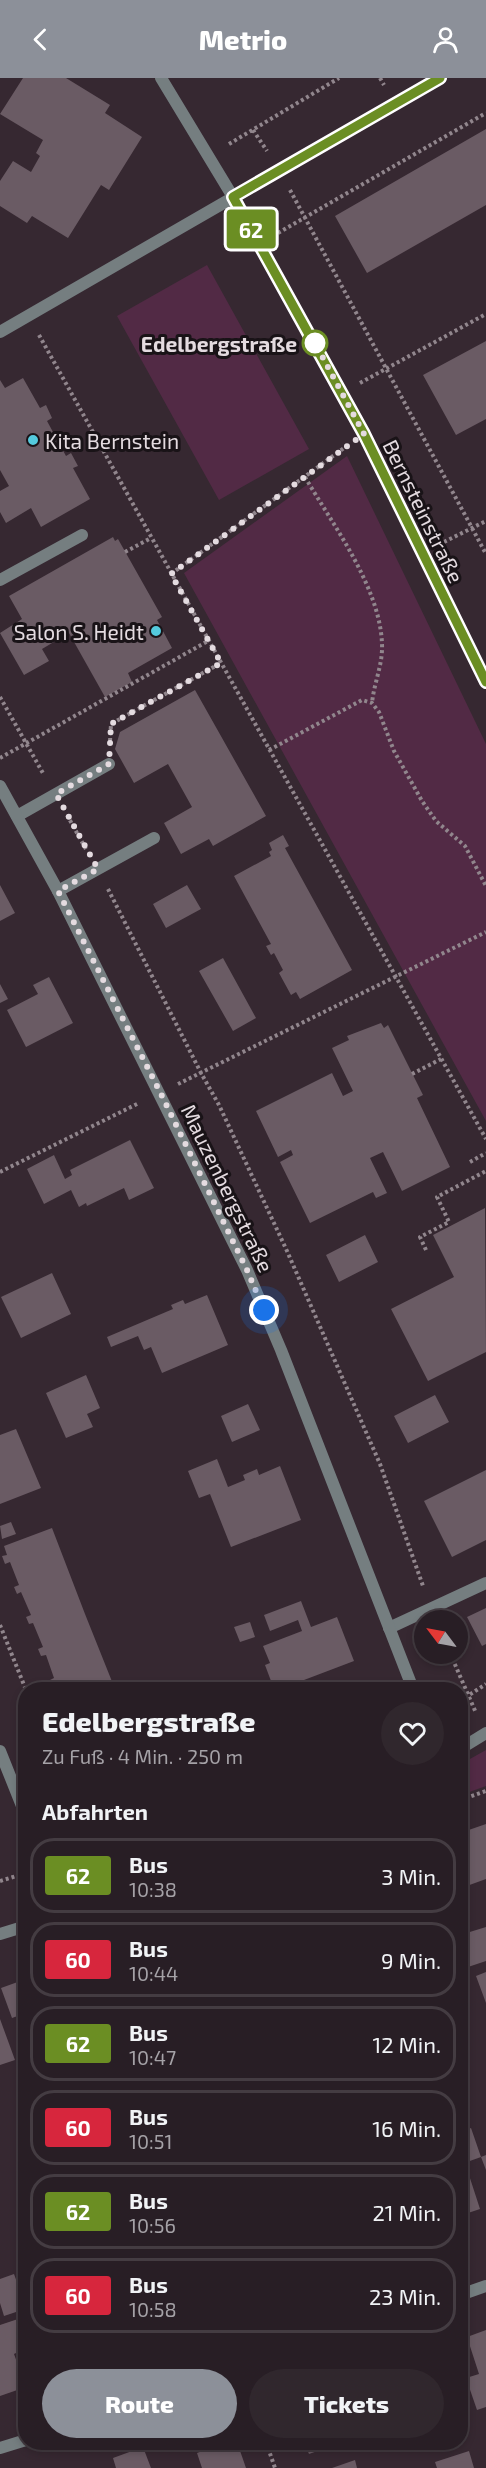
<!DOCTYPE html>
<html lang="de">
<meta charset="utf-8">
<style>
body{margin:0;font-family:"Exo 2",sans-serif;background:#30272d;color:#f1f3f6;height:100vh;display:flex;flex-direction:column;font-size:22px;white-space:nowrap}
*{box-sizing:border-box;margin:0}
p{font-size:20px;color:#a5a2a7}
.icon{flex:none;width:33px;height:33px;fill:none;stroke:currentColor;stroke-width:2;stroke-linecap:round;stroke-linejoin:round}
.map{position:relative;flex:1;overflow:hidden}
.side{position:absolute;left:18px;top:1604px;width:450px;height:768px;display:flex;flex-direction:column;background:#281e25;border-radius:24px;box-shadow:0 3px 9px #0003,0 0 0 2px #443c42}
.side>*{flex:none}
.badge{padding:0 12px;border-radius:4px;font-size:21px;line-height:39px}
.needle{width:39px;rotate:302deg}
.controls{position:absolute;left:414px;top:1532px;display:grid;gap:12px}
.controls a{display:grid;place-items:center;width:54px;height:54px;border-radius:50%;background:#281e25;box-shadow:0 3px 9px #0003,0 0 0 2px #443c42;font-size:30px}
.you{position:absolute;width:30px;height:30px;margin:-15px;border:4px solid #fff;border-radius:50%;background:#1a73e8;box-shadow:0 0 0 9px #1a73e833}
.map>.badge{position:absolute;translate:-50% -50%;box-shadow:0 0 0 3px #fff}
h2{padding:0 24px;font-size:22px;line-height:54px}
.round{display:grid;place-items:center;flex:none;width:63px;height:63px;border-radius:32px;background:#30272d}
.overview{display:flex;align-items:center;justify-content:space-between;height:102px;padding:0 24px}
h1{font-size:28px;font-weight:800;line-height:45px}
.action{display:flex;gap:12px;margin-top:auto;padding:12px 24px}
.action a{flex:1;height:69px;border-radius:36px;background:#8c9099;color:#fff;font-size:24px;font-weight:800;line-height:69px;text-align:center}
.action a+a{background:#30272d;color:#f1f3f6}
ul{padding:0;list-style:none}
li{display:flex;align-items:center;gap:18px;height:75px;margin:0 12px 9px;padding:0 12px;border:3px solid #443c42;border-radius:24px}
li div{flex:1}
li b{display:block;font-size:22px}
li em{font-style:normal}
li .badge{min-width:66px;font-weight:700;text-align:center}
header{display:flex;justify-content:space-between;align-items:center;height:78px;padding:0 24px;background:#8c9099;color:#fff;font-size:27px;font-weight:800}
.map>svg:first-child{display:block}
.green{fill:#522a45}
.building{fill:#6a5b64}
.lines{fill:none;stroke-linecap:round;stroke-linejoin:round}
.path{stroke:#91868d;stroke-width:4;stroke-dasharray:3 3;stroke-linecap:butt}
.lane{stroke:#757e80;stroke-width:12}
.street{stroke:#757e80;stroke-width:12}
.line-casing{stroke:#fff;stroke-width:14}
.line{stroke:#6b8e23;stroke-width:9}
.walk{stroke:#e4dbe0;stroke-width:6;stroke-dasharray:0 10.8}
.stop-dot{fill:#fff;stroke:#6b8e23;stroke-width:3}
.poi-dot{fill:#54cadd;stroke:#191317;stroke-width:2}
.labels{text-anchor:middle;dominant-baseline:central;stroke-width:6;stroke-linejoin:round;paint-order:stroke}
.stop-label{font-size:21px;font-weight:bold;fill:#e4dbe0;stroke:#191317;text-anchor:end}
.poi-label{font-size:21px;fill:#e4dbe0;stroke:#191317;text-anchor:start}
.street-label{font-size:21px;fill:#e4dbe0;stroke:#191317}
</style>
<header><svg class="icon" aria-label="back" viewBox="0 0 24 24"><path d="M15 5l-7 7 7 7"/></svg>Metrio<svg class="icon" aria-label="person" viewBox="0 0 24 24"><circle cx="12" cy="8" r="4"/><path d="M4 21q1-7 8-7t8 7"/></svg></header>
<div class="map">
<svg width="486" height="2390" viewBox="0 0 486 2390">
<rect width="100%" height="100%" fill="#362831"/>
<!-- green -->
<path class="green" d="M207 187 309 371 219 422 117 238Z
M347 378 486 666V1043L184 495Z
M486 1672V1708L461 1717V1686Z"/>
<!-- building -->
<path class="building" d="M23 0H66L110 27 105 35 142 59 109 112 101 107 68 160 32 138 27 145 0 128V103L13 83 31 94 40 78 36 75 43 62 0 36Z
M486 51V127L367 195 335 138Z
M486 263V341L456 357 423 297Z
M23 300 40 330 46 327 52 340 47 343 66 378 71 375 78 388 73 390 90 421 41 449 31 430 6 445 0 434V413L9 408 0 392V302L5 310Z
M113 459 115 463 118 461 162 539 157 542 172 570 128 595 132 604 105 619 69 555 42 571 49 583 24 597 0 555 22 541 9 518Z
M195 612 266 738 213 768 209 761 181 776 164 745 192 729 168 686 134 705 115 671 120 654Z
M283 757 289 768 285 770 352 892 300 921 296 914 291 917 279 895 283 892 274 875 271 877 266 868 271 866 234 798 271 778 269 774 272 772 269 765Z
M0 807 15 835 0 843Z
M187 807 201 831 166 850 153 826Z
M223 880 256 940 233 953 199 893Z
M49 899 73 945 26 969 7 932 38 916 33 907Z
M0 906 8 921 0 925Z
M381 945 384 950 388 947 423 1017 417 1020 450 1089 402 1113 383 1074 370 1080 387 1115 376 1120 373 1114 310 1145 280 1084 293 1077 291 1072 278 1079 256 1033 332 995 343 1018 353 1013 332 970 349 962 347 958Z
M130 1062 154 1110 129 1122 124 1110 87 1128 86 1125 79 1129 71 1112 44 1126 27 1091 54 1077 65 1101 72 1097 70 1092Z
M485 1130 486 1274 428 1303 391 1231 454 1199 433 1157Z
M365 1157 378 1184 339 1204 326 1177Z
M52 1195 71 1236 21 1260 1 1219Z
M207 1217 228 1267 162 1295 151 1269 144 1272 138 1258 111 1269 107 1259 173 1231 171 1227 183 1222 185 1226Z
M86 1297 100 1330 87 1336 93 1349 66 1360 46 1315Z
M435 1317 449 1344 408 1365 394 1338Z
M248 1326 260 1352 232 1364 221 1338Z
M16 1351 41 1410 0 1426V1357Z
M217 1381 228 1409 245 1402 243 1397 257 1391 259 1397 280 1388 301 1442 231 1469 210 1416 199 1420 188 1393Z
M486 1392V1462L452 1479 424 1423Z
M11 1444 16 1456 2 1461 0 1448Z
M52 1450 85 1536 115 1611H59L57 1607 53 1608 50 1602 54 1600 46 1577 41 1578 38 1571 43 1569 33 1545 29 1546 26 1539 31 1537 21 1514 17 1516 14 1509 19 1507 10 1484 5 1486 2 1478 7 1477 4 1468Z
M301 1523 311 1549 337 1539 354 1583 304 1602 308 1611H274L265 1587 270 1585 263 1568 302 1553 298 1542 270 1553 264 1537Z
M486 1530V1566L482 1568 467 1539Z
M250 1544 255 1559 240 1564 234 1549Z
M486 1746V1801L464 1809 460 1797V1776L465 1775 460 1755Z
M486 1849V1883L468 1889 460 1865V1857Z
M486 1894V1925L476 1898Z
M26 1901V1935L12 1940 1 1910Z
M0 1941 15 1982 0 1987Z
M471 2050 481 2079 467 2084 460 2067V2054Z
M486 2077V2092L481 2079Z
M468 2094 480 2131 462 2137 460 2096Z
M26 2190V2207H25L20 2192Z
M14 2196 26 2229V2264L16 2268 18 2274 14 2276 26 2309 0 2318V2247L18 2241 16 2234 4 2238 0 2225V2201Z
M486 2252V2329L477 2332 466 2300 479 2296 467 2259Z
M227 2364H237L246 2390H202L197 2375Z
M304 2364H343L309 2376Z
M143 2369 151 2390H116L113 2380Z
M469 2373 474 2390H437L435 2384Z
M355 2382 357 2390H332Z"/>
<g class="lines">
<!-- path -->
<path class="path" d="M380 0 384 7
M253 52 267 73
M229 66 339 0
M290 112 486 476
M278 155 486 35
M39 257 486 1061
M360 305 486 236
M305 399C333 447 380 509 382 566 383 586 374 605 372 625
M444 464 486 443
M125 474 151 460
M171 496 344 370
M0 619 44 697
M110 663 111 646 221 585
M269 672 362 622 372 625 379 634 394 673 422 723 436 743 465 768 486 808
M0 680 208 563
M67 737 87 773
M108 811 201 995 219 1027 287 1173 380 1386 423 1508
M412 996 441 981
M178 1006 486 854
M470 1084 486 1075
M0 1094 139 1025
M426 1172 420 1159 449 1144 437 1119 486 1093
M0 1547 26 1612
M450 1575 476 1635
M460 1623 486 1606
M460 1722 486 1713
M0 1803 26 1795
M266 2364 275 2390"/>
<!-- lane -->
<path class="lane" d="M0 502 82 457
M17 738 109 686
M58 813 154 760
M389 1550 486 1505"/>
<!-- street -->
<path class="street" d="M161 0 233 119 364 356 486 604
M0 254 440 0
M0 708 58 813 247 1192 281 1272 413 1611
M460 1671 486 1655
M0 1673 26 1738
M0 1856 26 1848
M460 2217 486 2208
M0 2370 26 2362"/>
</g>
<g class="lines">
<defs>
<path id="line" d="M440 0 233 119 364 356 486 604"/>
</defs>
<!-- line casing -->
<use href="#line" class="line-casing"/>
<!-- line -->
<use href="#line" class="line"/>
<!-- walk -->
<path class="walk" d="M264 1232 247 1192 160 1014 58 813 98 791 56 716 109 686 111 646 221 585 171 496 364 356 315 265"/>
</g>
<!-- markers -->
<circle class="stop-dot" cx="315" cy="265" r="12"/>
<g class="poi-dot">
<circle cx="33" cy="362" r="6"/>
<circle cx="156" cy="553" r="6"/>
</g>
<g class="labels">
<!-- stop labels -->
<g class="stop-label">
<text x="297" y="265">Edelbergstraße</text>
</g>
<!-- poi labels -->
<g class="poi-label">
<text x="45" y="362">Kita Bernstein</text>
<text x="144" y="553" text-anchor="end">Salon S. Heidt</text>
</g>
<!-- street labels -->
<g class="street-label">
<text transform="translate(424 433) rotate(64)">Bernsteinstraße</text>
<text transform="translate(228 1110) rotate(64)">Mauzenbergstraße</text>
</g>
</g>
</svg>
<div class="controls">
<a><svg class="needle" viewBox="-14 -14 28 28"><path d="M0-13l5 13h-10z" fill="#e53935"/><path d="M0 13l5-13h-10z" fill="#a5a2a7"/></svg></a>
</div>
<div class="you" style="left:264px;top:1232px"></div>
<b class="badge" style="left:251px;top:151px;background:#6b8e23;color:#fff">62</b>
<section class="side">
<div class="overview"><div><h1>Edelbergstraße</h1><p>Zu Fuß · 4 Min. · 250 m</p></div><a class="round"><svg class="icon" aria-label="heart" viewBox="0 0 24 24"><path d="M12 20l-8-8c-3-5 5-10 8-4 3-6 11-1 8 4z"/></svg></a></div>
<h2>Abfahrten</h2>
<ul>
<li><span class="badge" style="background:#6b8e23;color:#fff">62</span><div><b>Bus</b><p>10:38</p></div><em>3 Min.</em></li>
<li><span class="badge" style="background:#d7263d;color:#fff">60</span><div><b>Bus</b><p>10:44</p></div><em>9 Min.</em></li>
<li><span class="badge" style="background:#6b8e23;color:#fff">62</span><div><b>Bus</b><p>10:47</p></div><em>12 Min.</em></li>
<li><span class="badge" style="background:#d7263d;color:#fff">60</span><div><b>Bus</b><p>10:51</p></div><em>16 Min.</em></li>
<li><span class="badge" style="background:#6b8e23;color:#fff">62</span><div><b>Bus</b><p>10:56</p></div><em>21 Min.</em></li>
<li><span class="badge" style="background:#d7263d;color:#fff">60</span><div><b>Bus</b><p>10:58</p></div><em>23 Min.</em></li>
</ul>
<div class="action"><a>Route</a><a>Tickets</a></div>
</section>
</div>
